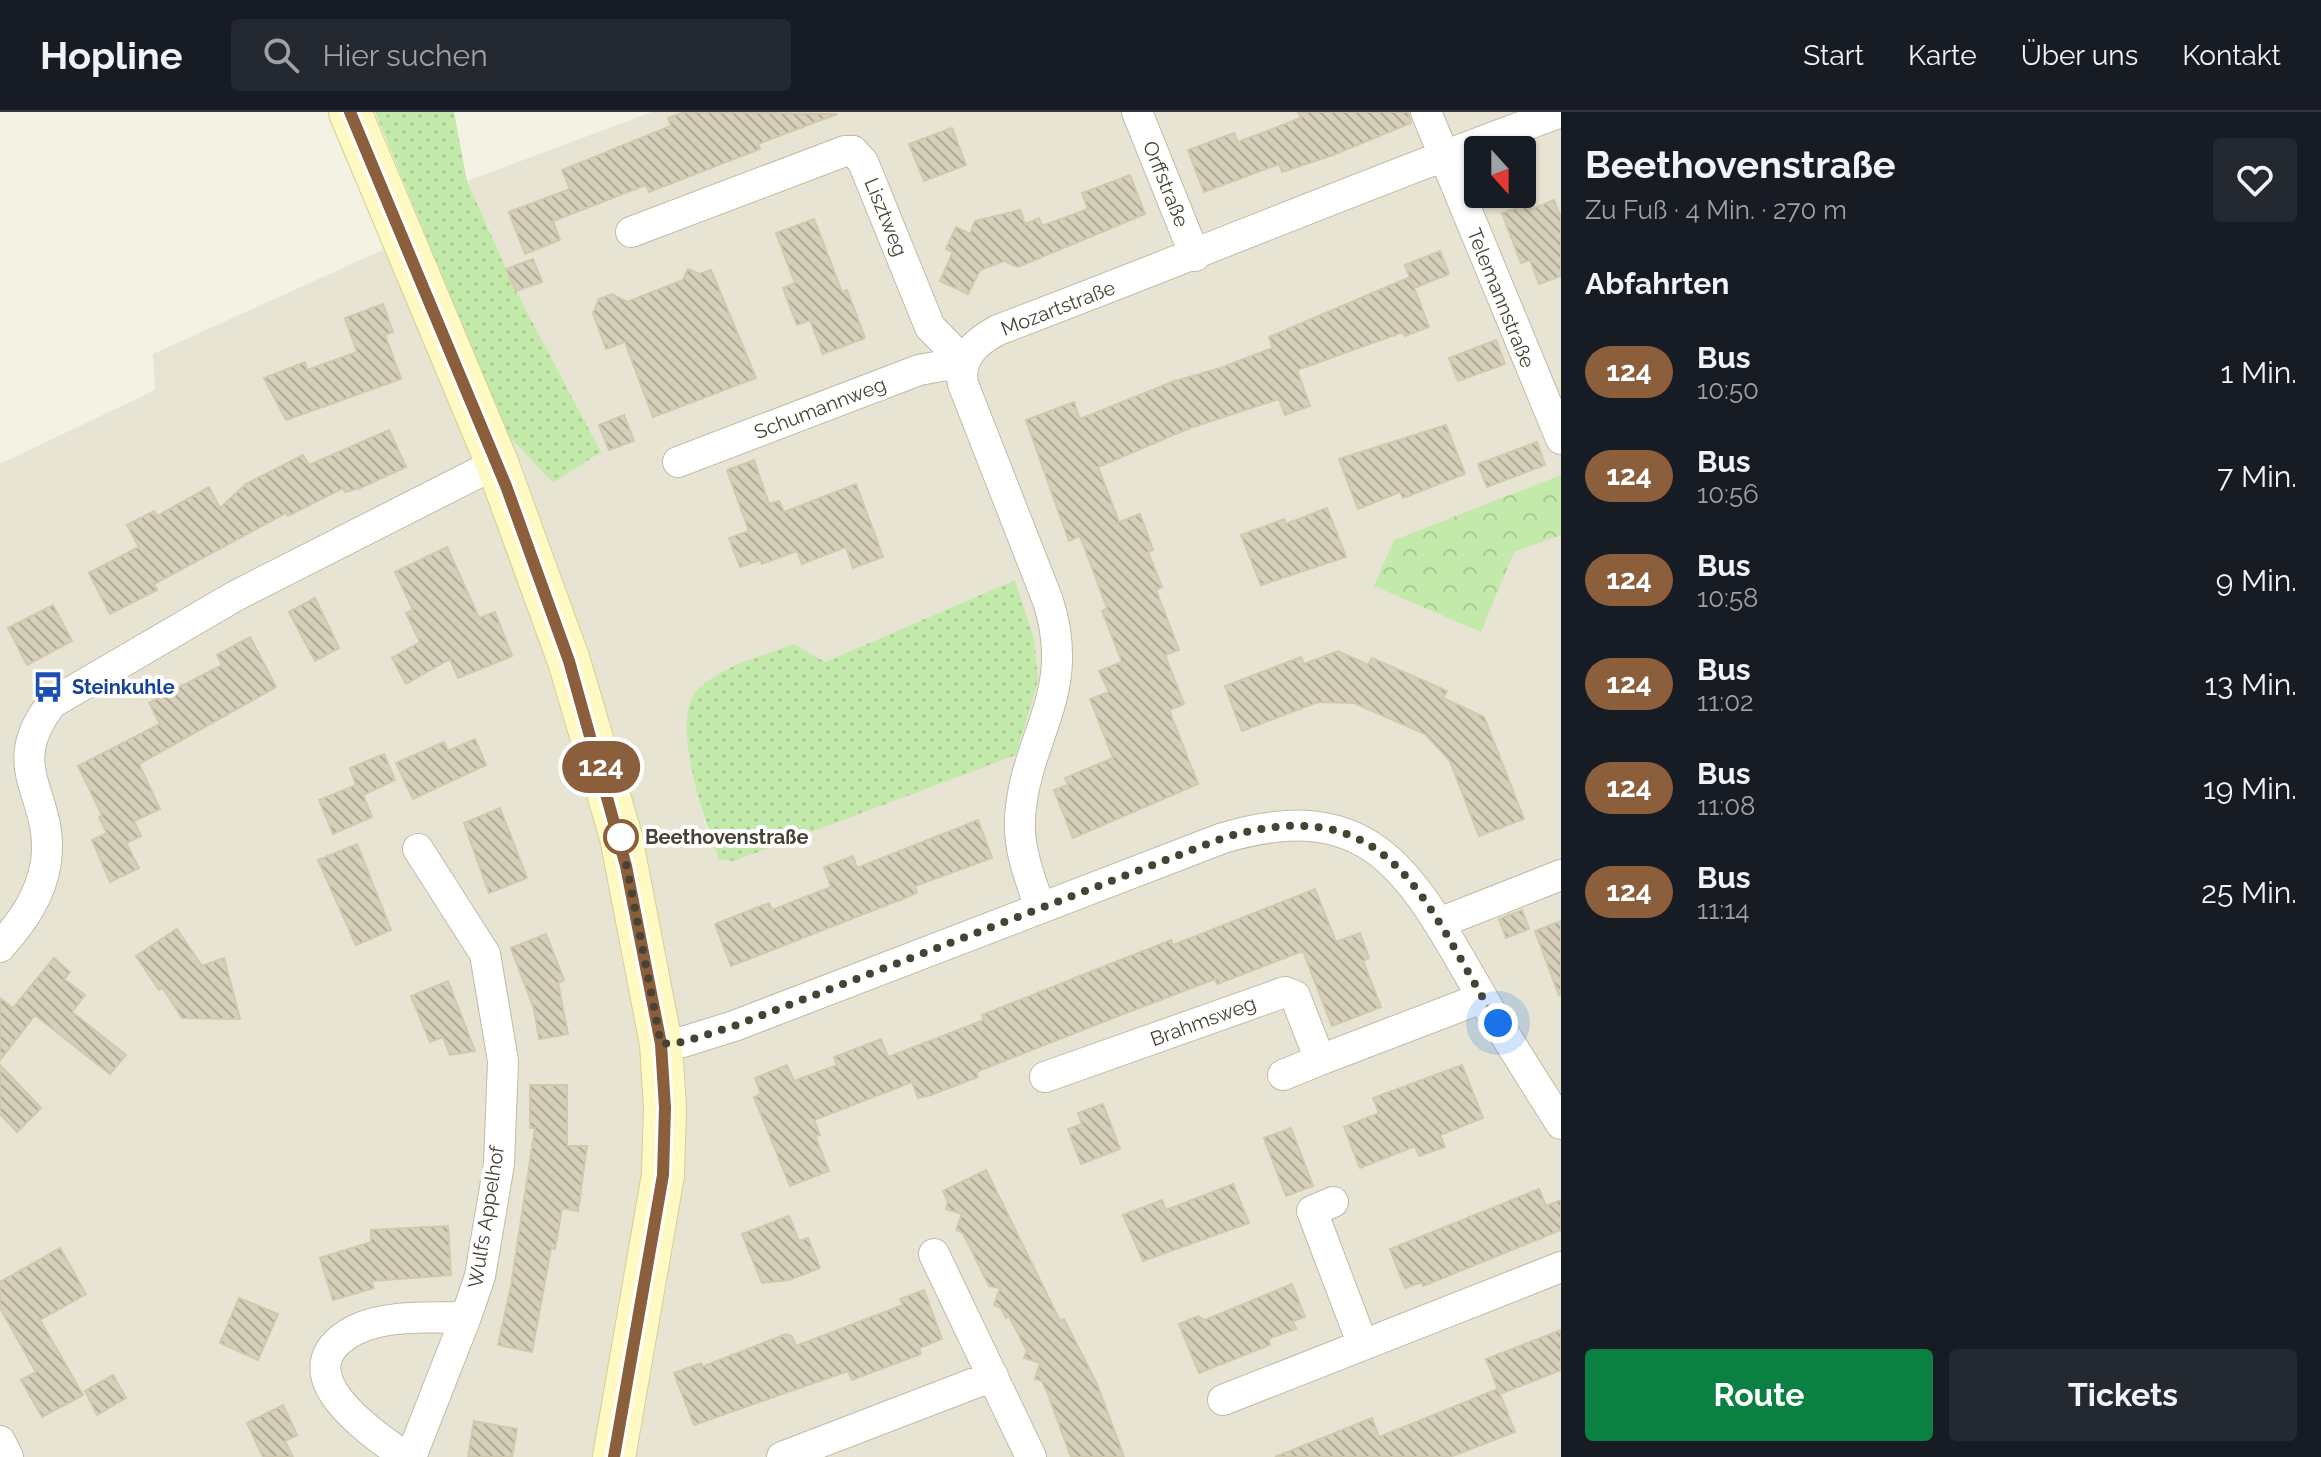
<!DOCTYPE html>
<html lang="de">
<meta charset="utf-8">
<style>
body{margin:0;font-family:Raleway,sans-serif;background:#242831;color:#f1f3f6;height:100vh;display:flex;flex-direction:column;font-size:30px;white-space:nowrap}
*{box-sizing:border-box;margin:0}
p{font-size:26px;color:#9ea1a6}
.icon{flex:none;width:44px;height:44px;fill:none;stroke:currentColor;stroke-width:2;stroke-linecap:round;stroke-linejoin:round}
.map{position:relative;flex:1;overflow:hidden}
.sheet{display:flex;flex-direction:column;background:#171b24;width:760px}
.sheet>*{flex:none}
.badge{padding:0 16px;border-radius:26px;font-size:28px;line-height:52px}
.needle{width:52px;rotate:159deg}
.buttons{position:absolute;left:1464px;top:24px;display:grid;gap:16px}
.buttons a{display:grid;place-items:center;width:72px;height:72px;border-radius:8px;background:#171b24;box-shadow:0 2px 6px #0004;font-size:40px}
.you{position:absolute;width:40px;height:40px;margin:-20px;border:6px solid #fff;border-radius:50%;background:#1a73e8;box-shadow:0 0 0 12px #1a73e833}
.map>.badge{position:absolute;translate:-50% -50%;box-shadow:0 0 0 4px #fff}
h2{padding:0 24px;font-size:30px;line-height:72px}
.round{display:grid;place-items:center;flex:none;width:84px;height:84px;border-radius:8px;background:#242831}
.headline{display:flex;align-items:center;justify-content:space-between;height:136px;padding:0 24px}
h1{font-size:38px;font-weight:700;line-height:60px}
.button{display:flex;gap:16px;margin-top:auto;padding:16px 24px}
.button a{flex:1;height:92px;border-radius:8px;background:#0b8043;color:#fff;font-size:32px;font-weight:700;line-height:92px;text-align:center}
.button a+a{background:#242831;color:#f1f3f6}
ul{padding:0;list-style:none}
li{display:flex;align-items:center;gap:24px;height:104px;padding:0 24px}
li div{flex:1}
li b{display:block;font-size:30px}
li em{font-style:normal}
li .badge{min-width:88px;font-weight:700;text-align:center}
header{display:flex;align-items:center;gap:48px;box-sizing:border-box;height:112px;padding:0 40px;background:#171b24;border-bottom:2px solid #363941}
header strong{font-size:38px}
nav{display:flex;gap:44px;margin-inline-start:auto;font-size:28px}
.search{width:560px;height:72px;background:#242831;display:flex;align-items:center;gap:20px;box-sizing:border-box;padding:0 28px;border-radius:8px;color:#9ea1a6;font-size:30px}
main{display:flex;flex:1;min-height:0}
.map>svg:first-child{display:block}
.residential{fill:#e8e4d3;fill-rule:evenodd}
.grass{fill:url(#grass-dots)}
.forest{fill:url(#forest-crowns)}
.building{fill:url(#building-back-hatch);stroke:#d1c8ad;stroke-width:2}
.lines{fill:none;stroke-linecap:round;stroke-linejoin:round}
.street-casing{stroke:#bfbba7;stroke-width:32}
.secondary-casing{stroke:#d6cf92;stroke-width:44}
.street{stroke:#fff;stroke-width:30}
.secondary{stroke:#fffac4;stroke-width:42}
.line-casing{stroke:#fff;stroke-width:18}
.line{stroke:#8b5e3c;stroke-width:12}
.walk{stroke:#464234;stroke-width:8;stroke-dasharray:0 14.4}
.stop-dot{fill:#fff;stroke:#8b5e3c;stroke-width:4}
.labels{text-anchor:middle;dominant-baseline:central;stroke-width:8;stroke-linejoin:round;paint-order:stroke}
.street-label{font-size:20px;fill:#464234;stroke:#fff}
.transit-label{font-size:20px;font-weight:bold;fill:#164399;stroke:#fff;text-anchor:start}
.stop-label{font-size:20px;font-weight:bold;fill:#464234;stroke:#fff;text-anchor:start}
</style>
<header>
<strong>Hopline</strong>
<div class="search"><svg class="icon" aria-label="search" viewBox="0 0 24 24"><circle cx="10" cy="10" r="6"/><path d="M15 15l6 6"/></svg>Hier suchen</div>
<nav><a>Start</a><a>Karte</a><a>Über uns</a><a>Kontakt</a></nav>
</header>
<main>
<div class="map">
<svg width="1561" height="1345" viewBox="0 0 1561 1345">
<defs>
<pattern id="grass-dots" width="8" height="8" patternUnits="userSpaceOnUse" patternTransform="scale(2)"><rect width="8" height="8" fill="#c4eaab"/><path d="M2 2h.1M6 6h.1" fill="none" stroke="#aaca94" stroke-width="1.8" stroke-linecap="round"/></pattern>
<pattern id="forest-crowns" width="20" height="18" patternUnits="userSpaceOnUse" patternTransform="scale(2)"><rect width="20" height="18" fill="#c4eaab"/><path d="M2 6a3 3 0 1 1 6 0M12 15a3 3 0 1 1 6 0" fill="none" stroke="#aaca94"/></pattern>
<pattern id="building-back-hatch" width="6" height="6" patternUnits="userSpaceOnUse" patternTransform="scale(2)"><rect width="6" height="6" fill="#d6cfba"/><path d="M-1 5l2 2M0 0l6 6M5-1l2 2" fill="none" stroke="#afaa98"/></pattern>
</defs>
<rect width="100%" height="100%" fill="#f4f1e5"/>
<!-- residential -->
<path class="residential" d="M652 0H1561V1345H0V352L155 278 153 242 387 136 507 322 601 340 516 179 467 69ZM1478 38H1522V82H1478ZM1015 468 1037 568 1016 643 719 747 705 712 691 654 825 550Z"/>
<!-- grass -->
<path class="grass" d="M375 0H454L467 69 516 179 601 340 553 371 507 322Z
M1015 468 1034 527 1038 568 1016 643 734 749 719 747C706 713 667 604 699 576 724 553 762 544 794 532L825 550Z"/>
<!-- forest -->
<path class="forest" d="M1561 363V423L1514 440 1481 520 1374 474 1394 428Z"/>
<!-- building -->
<path class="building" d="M684 0 837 2 758 32 760 37 649 80 646 73 553 109 560 128 525 142 509 100 570 77 562 58 671 14 668 6Z
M1298 0H1408L1411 11 1333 43 1282 60 1279 52 1204 80 1188 38 1234 21 1238 30 1301 6Z
M952 16 966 53 924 69 909 32Z
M1130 63 1145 102 1018 155 1004 149 980 158 968 182 940 169 953 140 946 137 956 115 970 122 975 109 1020 98 1025 112 1039 106 1042 114 1088 97 1082 81Z
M1554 88 1561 106V164L1539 172 1530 148 1521 151 1502 101 1528 92 1530 98Z
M814 107 842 180 847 178 865 226 823 242 810 208 797 213 783 176 795 171 776 121Z
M1440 139 1449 162 1414 176 1405 153Z
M533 147 542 170 516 179 506 157Z
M688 157 699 162 711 158 756 266 653 305 625 230 606 237 593 201 599 187 612 182 627 190 683 168Z
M1410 165 1429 215 1405 224 1403 220 1297 258 1310 294 1285 303 1279 287 1190 316 1098 355 1119 410 1140 402 1153 438 1148 440 1162 475 1156 478 1179 538 1165 543 1184 592 1169 598 1198 672 1073 726 1054 678 1068 673 1065 666 1113 646 1090 587 1109 580 1099 559 1122 550 1102 499 1107 496 1080 424 1069 429 1026 308 1074 290 1080 307 1172 270 1220 256 1273 236 1269 225Z
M383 192 393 220 385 223 401 267 286 308 264 266 305 250 307 258 357 240 345 206Z
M1496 228 1505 252 1458 269 1449 246Z
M624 303 634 329 609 338 599 313Z
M1446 313 1465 362 1403 386 1400 380 1358 397 1339 347Z
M389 318 406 355 360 376 345 380 343 376 288 404 286 401 154 472 157 478 110 502 89 461 139 435 127 413 154 399 157 404 209 375 220 396 246 372 303 343 309 353Z
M1537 330 1545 353 1487 375 1478 352Z
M754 348 769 392 779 389 784 400 856 372 883 445 853 456 846 435 802 452 797 439 762 452 760 448 740 455 729 426 749 419 727 358Z
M1327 396 1346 445 1261 473 1241 423 1284 407 1286 412Z
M447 435 479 506 495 500 512 544 458 566 450 547 406 572 392 546 420 530 406 501 413 498 395 460Z
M315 486 339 536 315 549 289 500Z
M53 493 72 529 27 553 8 516Z
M250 525 276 575 139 652 160 697 134 709 141 724 126 731 139 756 110 770 92 728 107 721 99 705 102 703 78 654 160 612 149 591 222 553 217 543Z
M1338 539 1368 553 1372 546 1447 579 1443 586 1484 605 1524 707 1479 724 1450 649 1425 622 1354 591 1318 590 1242 619 1225 574 1301 545 1304 552Z
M475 627 486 653 413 687 396 651 444 630 448 639Z
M384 642 395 668 363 683 372 705 333 722 319 688 356 673 350 656Z
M500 696 527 766 489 781 464 711Z
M978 708 992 746 915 774 917 781 902 787 731 854 715 812 769 791 772 798 831 775 824 755 853 744 857 756Z
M357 732 391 818 356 833 318 748Z
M1315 777 1336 830 1360 821 1369 846 1363 849 1381 895 1332 914 1303 839 1217 872 1215 867 1118 904 976 960 978 965 931 983 918 986 912 970 814 1008 820 1023 815 1024 829 1059 790 1074 754 985 761 982 755 966 787 953 794 969 837 953 834 945 881 927 888 945 984 908 982 903 1100 856 1171 828 1173 833Z
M1522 798 1529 817 1506 826 1499 807Z
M1561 809V882L1559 883 1535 819Z
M177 817 202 854 224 846 240 907 182 906 162 875 159 878 136 844Z
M546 822 564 868 558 871 568 922 539 927 534 897 511 836Z
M54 846 70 860 64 867 85 883 72 900 126 943 110 962 35 903 0 948V886L13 896Z
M448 869 475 939 450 943 443 925 430 930 411 884Z
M0 953 41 996 17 1020 0 1002Z
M1462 953 1483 1006 1440 1023 1445 1035 1419 1044 1415 1034 1360 1056 1344 1015 1379 1001 1373 986Z
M530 973H567V1034H587L578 1099 562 1096 555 1137 551 1136 532 1240 498 1233 511 1174 535 1016H530Z
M1103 992 1120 1037 1081 1052 1068 1017 1082 1012 1078 1001Z
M1291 1016 1313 1074 1286 1084 1264 1026Z
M986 1058 1060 1209 1064 1207 1097 1272 1124 1345H1071L1048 1282 1042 1269 1035 1267 1040 1251 1024 1246 1027 1239 1009 1204 1006 1206 1001 1196 994 1193 1000 1176 989 1174 963 1121 956 1118 962 1102 946 1097 948 1090 943 1079Z
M1233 1072 1249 1111 1143 1149 1123 1103 1162 1088 1166 1098Z
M1539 1077 1546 1094 1561 1088V1118L1423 1174 1422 1170 1405 1176 1390 1137Z
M789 1104 799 1129 808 1126 820 1156 789 1168 762 1171 742 1122Z
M448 1114 451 1163 371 1169 374 1176 333 1188 320 1146 371 1130V1118Z
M60 1136 86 1182 40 1208 83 1283 42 1305 21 1268 36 1260 0 1196V1170Z
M1292 1172 1305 1205 1293 1209 1296 1217 1268 1227 1270 1233 1199 1261 1179 1212 1198 1204 1205 1208Z
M924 1178 942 1227 919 1236 921 1242 852 1268 848 1259 694 1313 674 1261 701 1251 702 1255 786 1222 792 1224 796 1234 903 1193 900 1187Z
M239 1186 278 1202 258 1248 220 1231Z
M1561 1218V1258L1500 1282 1515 1320 1450 1345H1275L1372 1306 1379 1325 1498 1277 1486 1247Z
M113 1263 126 1286 97 1303 85 1279Z
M283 1293 297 1323 285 1329 293 1345H263L247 1311Z
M474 1309 517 1317 512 1345H468Z"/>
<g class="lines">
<defs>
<path id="street" d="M1137 0 1195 144
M1426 0 1561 327
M631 120 845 39H853L863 50 930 215 964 250
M678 350 919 258 964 250
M418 737 485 842 503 949 499 1052 480 1164 466 1205
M1040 796C1030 766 1018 737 1020 706 1025 624 1078 582 1048 489L963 272C958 245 977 229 998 218 1186 147 1372 69 1561 0
M1439 811 1561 763
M0 835C22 810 41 784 46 750 55 682 0 658 52 591L237 483 497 351
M661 932 683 930 734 914 1223 726C1373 681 1412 764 1478 878 1504 923 1533 967 1561 1012
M1283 963 1320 948
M1045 965 1285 880 1295 884 1320 948 1482 886
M1333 1090 1312 1099 1362 1231
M934 1142 1031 1345
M1223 1288 1561 1155
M0 1329 8 1345
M406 1345C369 1320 279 1258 355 1218 386 1202 432 1206 466 1205L411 1345
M782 1345 993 1264"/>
<path id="secondary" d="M350 0 497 351 569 549 621 725 661 932 665 996 663 1063 614 1345"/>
</defs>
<!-- street casing -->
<use href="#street" class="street-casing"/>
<!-- secondary casing -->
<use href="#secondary" class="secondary-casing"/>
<!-- street -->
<use href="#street" class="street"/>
<!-- secondary -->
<use href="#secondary" class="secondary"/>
</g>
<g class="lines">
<defs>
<path id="line" d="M350 0 506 374 569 549 626 754 661 932 665 996 663 1063 614 1345"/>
</defs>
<!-- line casing -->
<use href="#line" class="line-casing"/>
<!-- line -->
<use href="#line" class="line"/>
<!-- walk -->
<path class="walk" d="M621 725 661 932 683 930 734 914 1223 726C1394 675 1424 792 1498 911"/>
</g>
<!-- icons -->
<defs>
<symbol id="bus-bare" viewBox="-9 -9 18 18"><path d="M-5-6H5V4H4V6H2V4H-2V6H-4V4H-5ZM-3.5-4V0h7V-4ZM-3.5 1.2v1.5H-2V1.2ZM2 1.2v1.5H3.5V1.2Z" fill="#1a4fb4" stroke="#fff" stroke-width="2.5" paint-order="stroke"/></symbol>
</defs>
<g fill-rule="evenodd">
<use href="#bus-bare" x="26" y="553" width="44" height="44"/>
</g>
<!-- markers -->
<circle class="stop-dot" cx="621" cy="725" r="16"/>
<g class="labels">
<!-- street labels -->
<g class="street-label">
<text transform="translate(1166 72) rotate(68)">Orffstraße</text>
<text transform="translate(886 105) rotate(68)">Lisztweg</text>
<text transform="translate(1501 186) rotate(68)">Telemannstraße</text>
<text transform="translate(1058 196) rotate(-21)">Mozartstraße</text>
<text transform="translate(820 296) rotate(-21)">Schumannweg</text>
<text transform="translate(1203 909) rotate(-20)">Brahmsweg</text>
<text transform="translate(486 1105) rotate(-81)">Wulfs Appelhof</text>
</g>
<!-- transit labels -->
<g class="transit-label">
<text x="72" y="575">Steinkuhle</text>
</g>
<!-- stop labels -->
<g class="stop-label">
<text x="645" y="725">Beethovenstraße</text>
</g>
</g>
</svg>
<div class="buttons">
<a><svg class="needle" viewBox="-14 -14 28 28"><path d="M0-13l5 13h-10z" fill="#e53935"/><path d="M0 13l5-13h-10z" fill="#9ea1a6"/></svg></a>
</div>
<div class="you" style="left:1498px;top:911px"></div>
<b class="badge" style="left:601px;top:655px;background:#8b5e3c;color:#fff">124</b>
</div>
<section class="sheet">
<div class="headline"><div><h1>Beethovenstraße</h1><p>Zu Fuß · 4 Min. · 270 m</p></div><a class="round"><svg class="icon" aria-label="heart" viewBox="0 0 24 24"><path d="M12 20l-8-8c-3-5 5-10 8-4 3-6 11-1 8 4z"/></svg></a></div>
<h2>Abfahrten</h2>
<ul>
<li><span class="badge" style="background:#8b5e3c;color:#fff">124</span><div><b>Bus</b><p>10:50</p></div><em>1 Min.</em></li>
<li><span class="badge" style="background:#8b5e3c;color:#fff">124</span><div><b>Bus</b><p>10:56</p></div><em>7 Min.</em></li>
<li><span class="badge" style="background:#8b5e3c;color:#fff">124</span><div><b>Bus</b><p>10:58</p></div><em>9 Min.</em></li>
<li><span class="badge" style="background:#8b5e3c;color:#fff">124</span><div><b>Bus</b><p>11:02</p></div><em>13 Min.</em></li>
<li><span class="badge" style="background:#8b5e3c;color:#fff">124</span><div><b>Bus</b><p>11:08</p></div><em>19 Min.</em></li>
<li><span class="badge" style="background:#8b5e3c;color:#fff">124</span><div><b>Bus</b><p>11:14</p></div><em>25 Min.</em></li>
</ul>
<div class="button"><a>Route</a><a>Tickets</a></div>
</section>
</main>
